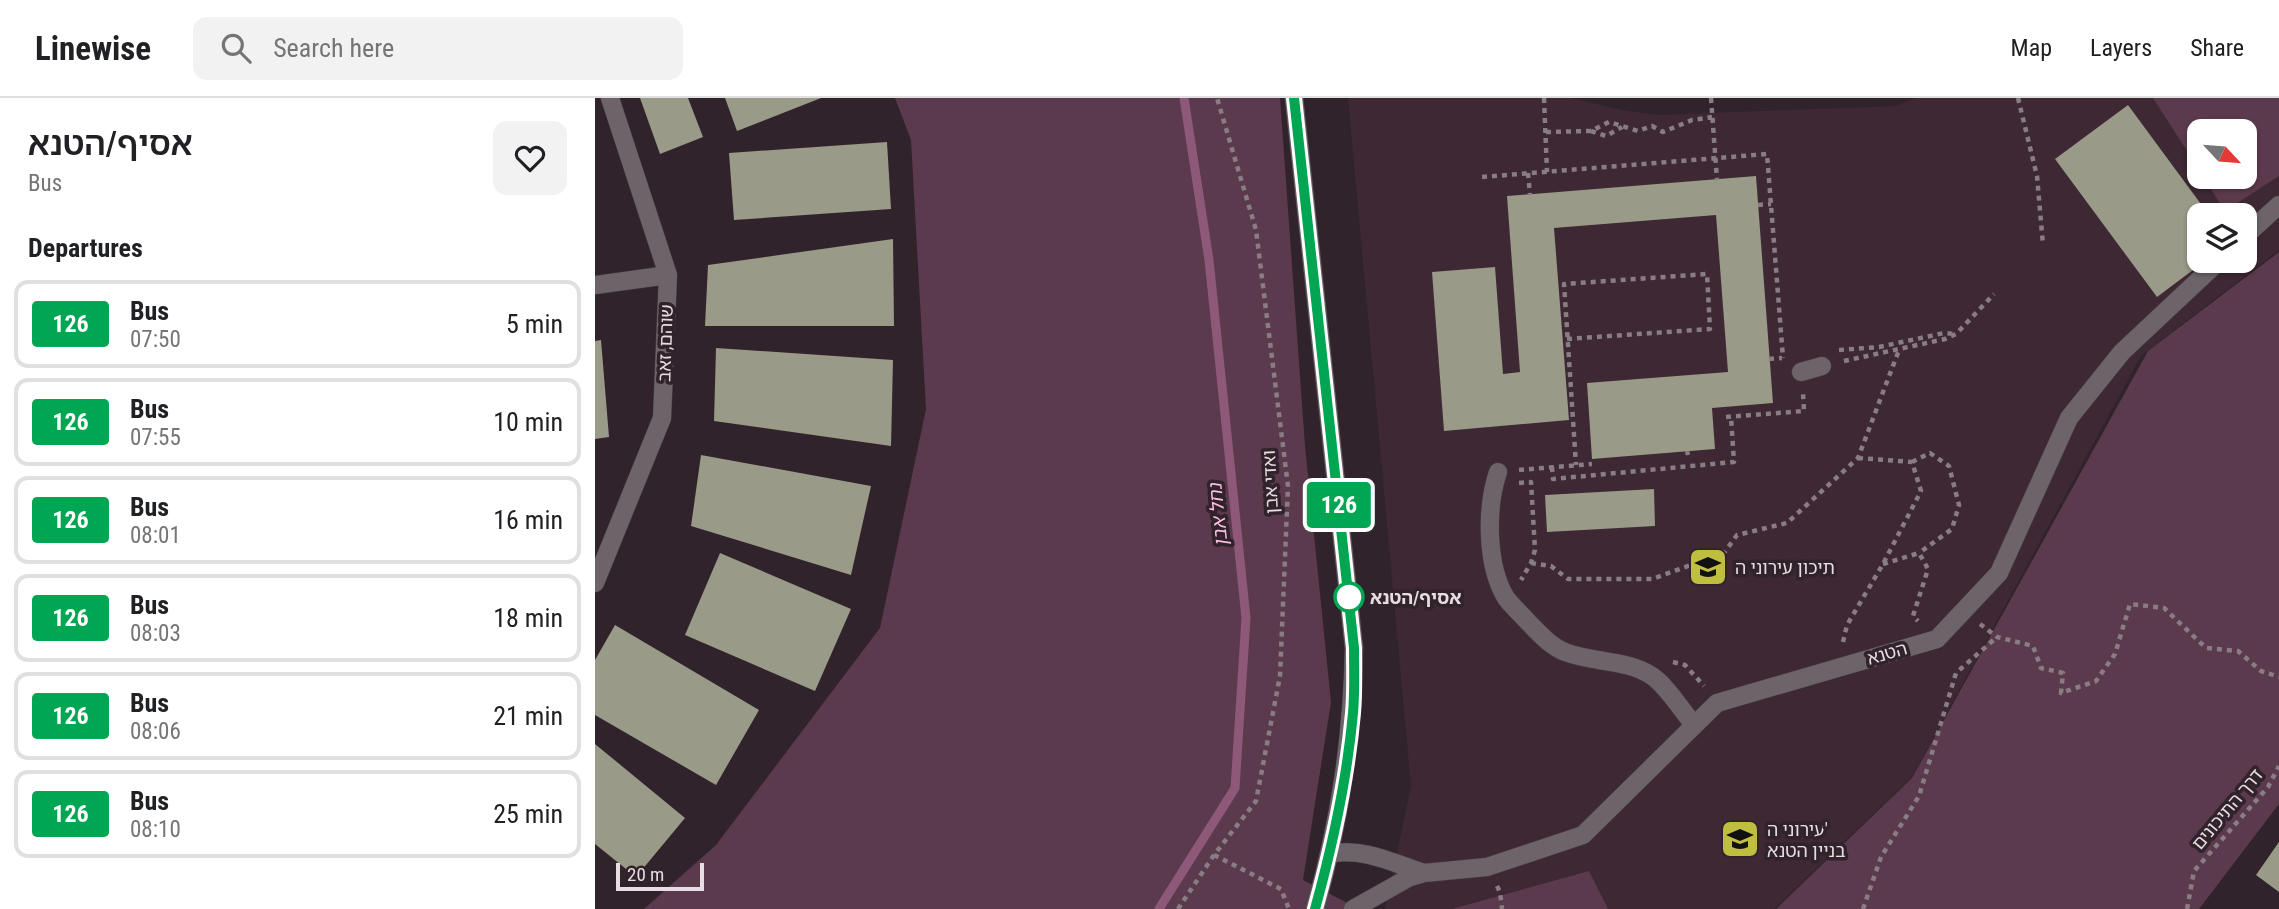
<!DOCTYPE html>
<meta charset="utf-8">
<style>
body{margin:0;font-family:"Roboto Condensed","Noto Sans Hebrew",sans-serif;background:#f2f2f2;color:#202124;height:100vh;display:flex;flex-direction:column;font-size:26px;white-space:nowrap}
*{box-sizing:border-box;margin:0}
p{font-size:23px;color:#757577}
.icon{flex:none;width:38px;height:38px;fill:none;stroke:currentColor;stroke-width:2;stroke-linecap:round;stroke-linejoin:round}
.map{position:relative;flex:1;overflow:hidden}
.panel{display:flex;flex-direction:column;background:#fff;width:595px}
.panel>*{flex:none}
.badge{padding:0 14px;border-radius:5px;font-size:24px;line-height:46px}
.needle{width:46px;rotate:116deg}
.controls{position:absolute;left:1592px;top:21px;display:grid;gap:14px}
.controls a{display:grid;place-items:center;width:70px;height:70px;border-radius:14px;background:#fff;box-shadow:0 2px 5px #0004;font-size:35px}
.scale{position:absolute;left:21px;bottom:18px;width:88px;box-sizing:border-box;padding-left:7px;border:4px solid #e7dde2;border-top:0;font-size:19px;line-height:24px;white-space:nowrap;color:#e7dde2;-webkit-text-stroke:5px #31232b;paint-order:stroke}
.map>.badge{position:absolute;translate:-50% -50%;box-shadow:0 0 0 4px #fff}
h2{padding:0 28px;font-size:26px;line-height:63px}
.round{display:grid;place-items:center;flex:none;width:74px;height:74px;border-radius:14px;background:#f2f2f2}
.overview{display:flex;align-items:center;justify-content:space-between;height:119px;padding:0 28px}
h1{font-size:33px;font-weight:600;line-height:52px}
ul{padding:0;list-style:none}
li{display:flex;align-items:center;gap:21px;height:88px;margin:0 14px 10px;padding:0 14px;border:4px solid #e0e0e0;border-radius:14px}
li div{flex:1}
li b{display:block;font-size:26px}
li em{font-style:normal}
li .badge{min-width:77px;font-weight:700;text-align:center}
header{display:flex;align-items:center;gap:42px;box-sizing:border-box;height:98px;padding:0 35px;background:#fff;border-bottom:2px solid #e0e0e0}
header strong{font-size:33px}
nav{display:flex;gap:38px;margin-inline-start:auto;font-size:24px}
.search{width:490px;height:63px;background:#f2f2f2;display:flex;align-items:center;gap:18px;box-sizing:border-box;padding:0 24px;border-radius:14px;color:#757577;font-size:26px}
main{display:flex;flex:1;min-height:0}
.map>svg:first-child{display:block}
.built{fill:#3d2834;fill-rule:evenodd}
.green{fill:#5c3a4d}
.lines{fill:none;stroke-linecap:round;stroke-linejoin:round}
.stream{stroke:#8e5978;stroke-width:9}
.building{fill:#999a87}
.minor-casing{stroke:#4e4148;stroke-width:19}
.path{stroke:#897d84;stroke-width:4.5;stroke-dasharray:5 5;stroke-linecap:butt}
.minor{stroke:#6c6468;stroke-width:18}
.line-casing{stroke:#fff;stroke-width:16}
.line{stroke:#00a651;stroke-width:10}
.stop-dot{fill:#fff;stroke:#00a651;stroke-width:3.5}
.labels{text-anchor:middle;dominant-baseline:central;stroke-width:7;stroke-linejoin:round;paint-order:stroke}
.street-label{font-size:18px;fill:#e7dde2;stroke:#31232b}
.poi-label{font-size:18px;fill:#e7dde2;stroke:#31232b;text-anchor:start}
.stop-label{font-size:18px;font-weight:bold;fill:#e7dde2;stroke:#31232b;text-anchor:start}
.water-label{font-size:19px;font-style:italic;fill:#febde1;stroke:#31232b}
</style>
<header>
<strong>Linewise</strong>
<div class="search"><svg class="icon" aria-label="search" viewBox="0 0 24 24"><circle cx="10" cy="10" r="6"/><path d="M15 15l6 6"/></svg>Search here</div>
<nav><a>Map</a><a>Layers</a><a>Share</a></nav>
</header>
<main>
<section class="panel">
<div class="overview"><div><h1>אסיף/הטנא</h1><p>Bus</p></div><a class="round"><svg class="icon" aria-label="heart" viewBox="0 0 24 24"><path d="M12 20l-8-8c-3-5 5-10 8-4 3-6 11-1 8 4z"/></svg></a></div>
<h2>Departures</h2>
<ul>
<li><span class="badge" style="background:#00a651;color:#fff">126</span><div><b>Bus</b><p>07:50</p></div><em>5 min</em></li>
<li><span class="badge" style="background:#00a651;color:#fff">126</span><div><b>Bus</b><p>07:55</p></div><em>10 min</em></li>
<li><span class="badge" style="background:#00a651;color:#fff">126</span><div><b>Bus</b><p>08:01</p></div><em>16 min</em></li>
<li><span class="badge" style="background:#00a651;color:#fff">126</span><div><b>Bus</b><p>08:03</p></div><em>18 min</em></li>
<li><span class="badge" style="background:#00a651;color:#fff">126</span><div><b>Bus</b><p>08:06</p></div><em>21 min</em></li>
<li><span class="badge" style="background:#00a651;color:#fff">126</span><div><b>Bus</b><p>08:10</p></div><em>25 min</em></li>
</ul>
</section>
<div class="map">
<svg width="1684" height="811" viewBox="0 0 1684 811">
<rect width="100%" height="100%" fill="#31232b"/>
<!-- built -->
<path class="built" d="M753 0H976L1027 12 1063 17 1300 8 1321 0H1684V152L1546 258 1317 679 1179 811H790L816 688ZM1605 33H1650V79H1605ZM1605 117H1650V163H1605Z"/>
<!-- green -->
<path class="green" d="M300 0H685L710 348 736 604 708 782 764 811H49L121 747 285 530 331 311 316 42Z
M1558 0H1684V78L1630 113 1608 79H1650V33H1605V73Z
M1684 154V706L1604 811H1181L1317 680 1553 253Z
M994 773 1013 811H857Z"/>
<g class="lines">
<!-- stream -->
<path class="stream" d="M564 811 640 690 651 520 614 162 589 0"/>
</g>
<!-- building -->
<path class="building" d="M45 0H93L108 39 65 56Z
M130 0H226L142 33Z
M1533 7 1614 117H1605V163H1610L1562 199 1460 61Z
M292 44 296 111 139 122 134 55Z
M1161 78 1178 305 1117 310 1120 351 997 361 992 285 1133 274 1121 117 959 130 974 322 849 333 837 174 900 169 908 276 925 274 912 98Z
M298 141 299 228H110L113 167Z
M6 242 14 339 0 341V243Z
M121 250 298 262 296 348 119 323Z
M106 357 276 388 256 477 96 428Z
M1059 391 1060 428 952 434 950 397Z
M125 455 256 511 220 593 90 537Z
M20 527 164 612 121 687 0 617V562Z
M0 646 90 720 41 779 0 746Z
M1684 744V794L1661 777Z"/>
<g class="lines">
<defs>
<path id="minor" d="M699 0 759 550C757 642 745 722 720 811
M1650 138 1684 107
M0 187 73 177
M1206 274 1227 268
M903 374C891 410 891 467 911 500 917 508 926 516 933 524 944 535 955 548 970 554 998 565 1032 561 1057 578 1072 588 1087 613 1099 627
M0 485 67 320 73 177 15 0
M735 756C768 749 798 765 829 775
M758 811 815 779 829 775 892 769 988 737 1122 605 1342 541 1404 475 1474 320 1527 254 1624 163"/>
</defs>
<!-- minor casing -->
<use href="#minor" class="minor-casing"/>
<!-- path -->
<path class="path" d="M949 0 952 74
M1116 0 1122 82
M1423 0 1442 78 1448 147
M996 33 1011 38 1027 29
M951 34 996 33 1014 24 1043 33 1057 28 1068 34 1097 22 1117 19
M933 75 935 97
M887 79 1172 56 1188 260
M1163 107 1176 106
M972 241 1115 231 1112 176 969 186 981 367
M1244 252 1284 249 1349 235 1360 236
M1174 261 1187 260
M1249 263 1350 241 1361 236 1399 196
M1131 319 1209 313 1208 295
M1092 353 1093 357
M1317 364 1335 355 1354 368 1364 407 1357 431 1324 455
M957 369 958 381 1139 364 1136 319
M924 372 997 366
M924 385 936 384 940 452 936 465 926 482
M936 465 956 468 973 481H1057L1129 455 1142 437 1192 425 1263 360 1304 252
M1288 466 1324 455 1333 471 1318 518 1323 523
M1385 526 1402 539 1438 548 1446 570 1468 575 1466 595 1501 583 1520 556 1535 506 1569 510 1611 550 1643 553 1666 573 1684 579
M1248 544 1252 527 1288 466 1326 393 1317 364 1263 360
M1078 564 1090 567 1109 588
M619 757 686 791 694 811
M902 788 905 794 907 811
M583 811 619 757 661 703 685 578 693 388 661 132 622 0
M1268 811 1286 759 1324 698 1361 575 1402 539
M1592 811 1599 773 1673 689 1684 668"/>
<!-- minor -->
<use href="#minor" class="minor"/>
</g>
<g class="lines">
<defs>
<path id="line" d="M699 0 759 550C759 572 760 593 758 615 752 682 738 746 720 811"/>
</defs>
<!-- line casing -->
<use href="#line" class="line-casing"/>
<!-- line -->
<use href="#line" class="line"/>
</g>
<!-- icons -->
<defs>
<symbol id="school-square" viewBox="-11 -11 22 22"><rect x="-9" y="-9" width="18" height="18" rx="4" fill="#bfbe41" stroke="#31232b"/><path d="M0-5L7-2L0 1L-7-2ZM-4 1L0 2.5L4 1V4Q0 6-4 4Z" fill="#111"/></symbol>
</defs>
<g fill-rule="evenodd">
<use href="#school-square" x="1091" y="447" width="44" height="44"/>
<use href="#school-square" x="1123" y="719" width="44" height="44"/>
</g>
<!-- markers -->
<circle class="stop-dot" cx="754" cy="499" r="14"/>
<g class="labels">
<!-- street labels -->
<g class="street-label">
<text transform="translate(70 245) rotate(-88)">שוהם, זאב</text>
<text transform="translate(675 384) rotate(-93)">ואדי אבן</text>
<text transform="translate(1292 555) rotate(-16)">הטנא</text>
<text transform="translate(1632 711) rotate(-50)">דרך התיכונים</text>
</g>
<!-- poi labels -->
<g class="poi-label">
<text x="1140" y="469">תיכון עירוני ה</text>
<text x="1172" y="731">עירוני ה'<tspan x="1172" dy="21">בניין הטנא</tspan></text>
</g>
<!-- stop labels -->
<g class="stop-label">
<text x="775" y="499">אסיף/הטנא</text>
</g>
<!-- water labels -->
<g class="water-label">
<text transform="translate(623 417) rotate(-96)">נחל אבן</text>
</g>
</g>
</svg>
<div class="controls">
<a><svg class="needle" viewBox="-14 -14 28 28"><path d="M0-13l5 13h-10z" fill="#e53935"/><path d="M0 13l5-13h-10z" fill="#757577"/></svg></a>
<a><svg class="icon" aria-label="layers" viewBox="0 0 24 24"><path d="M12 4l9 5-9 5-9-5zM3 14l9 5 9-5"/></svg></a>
</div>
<div class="scale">20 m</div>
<b class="badge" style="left:744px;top:407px;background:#00a651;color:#fff">126</b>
</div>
</main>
